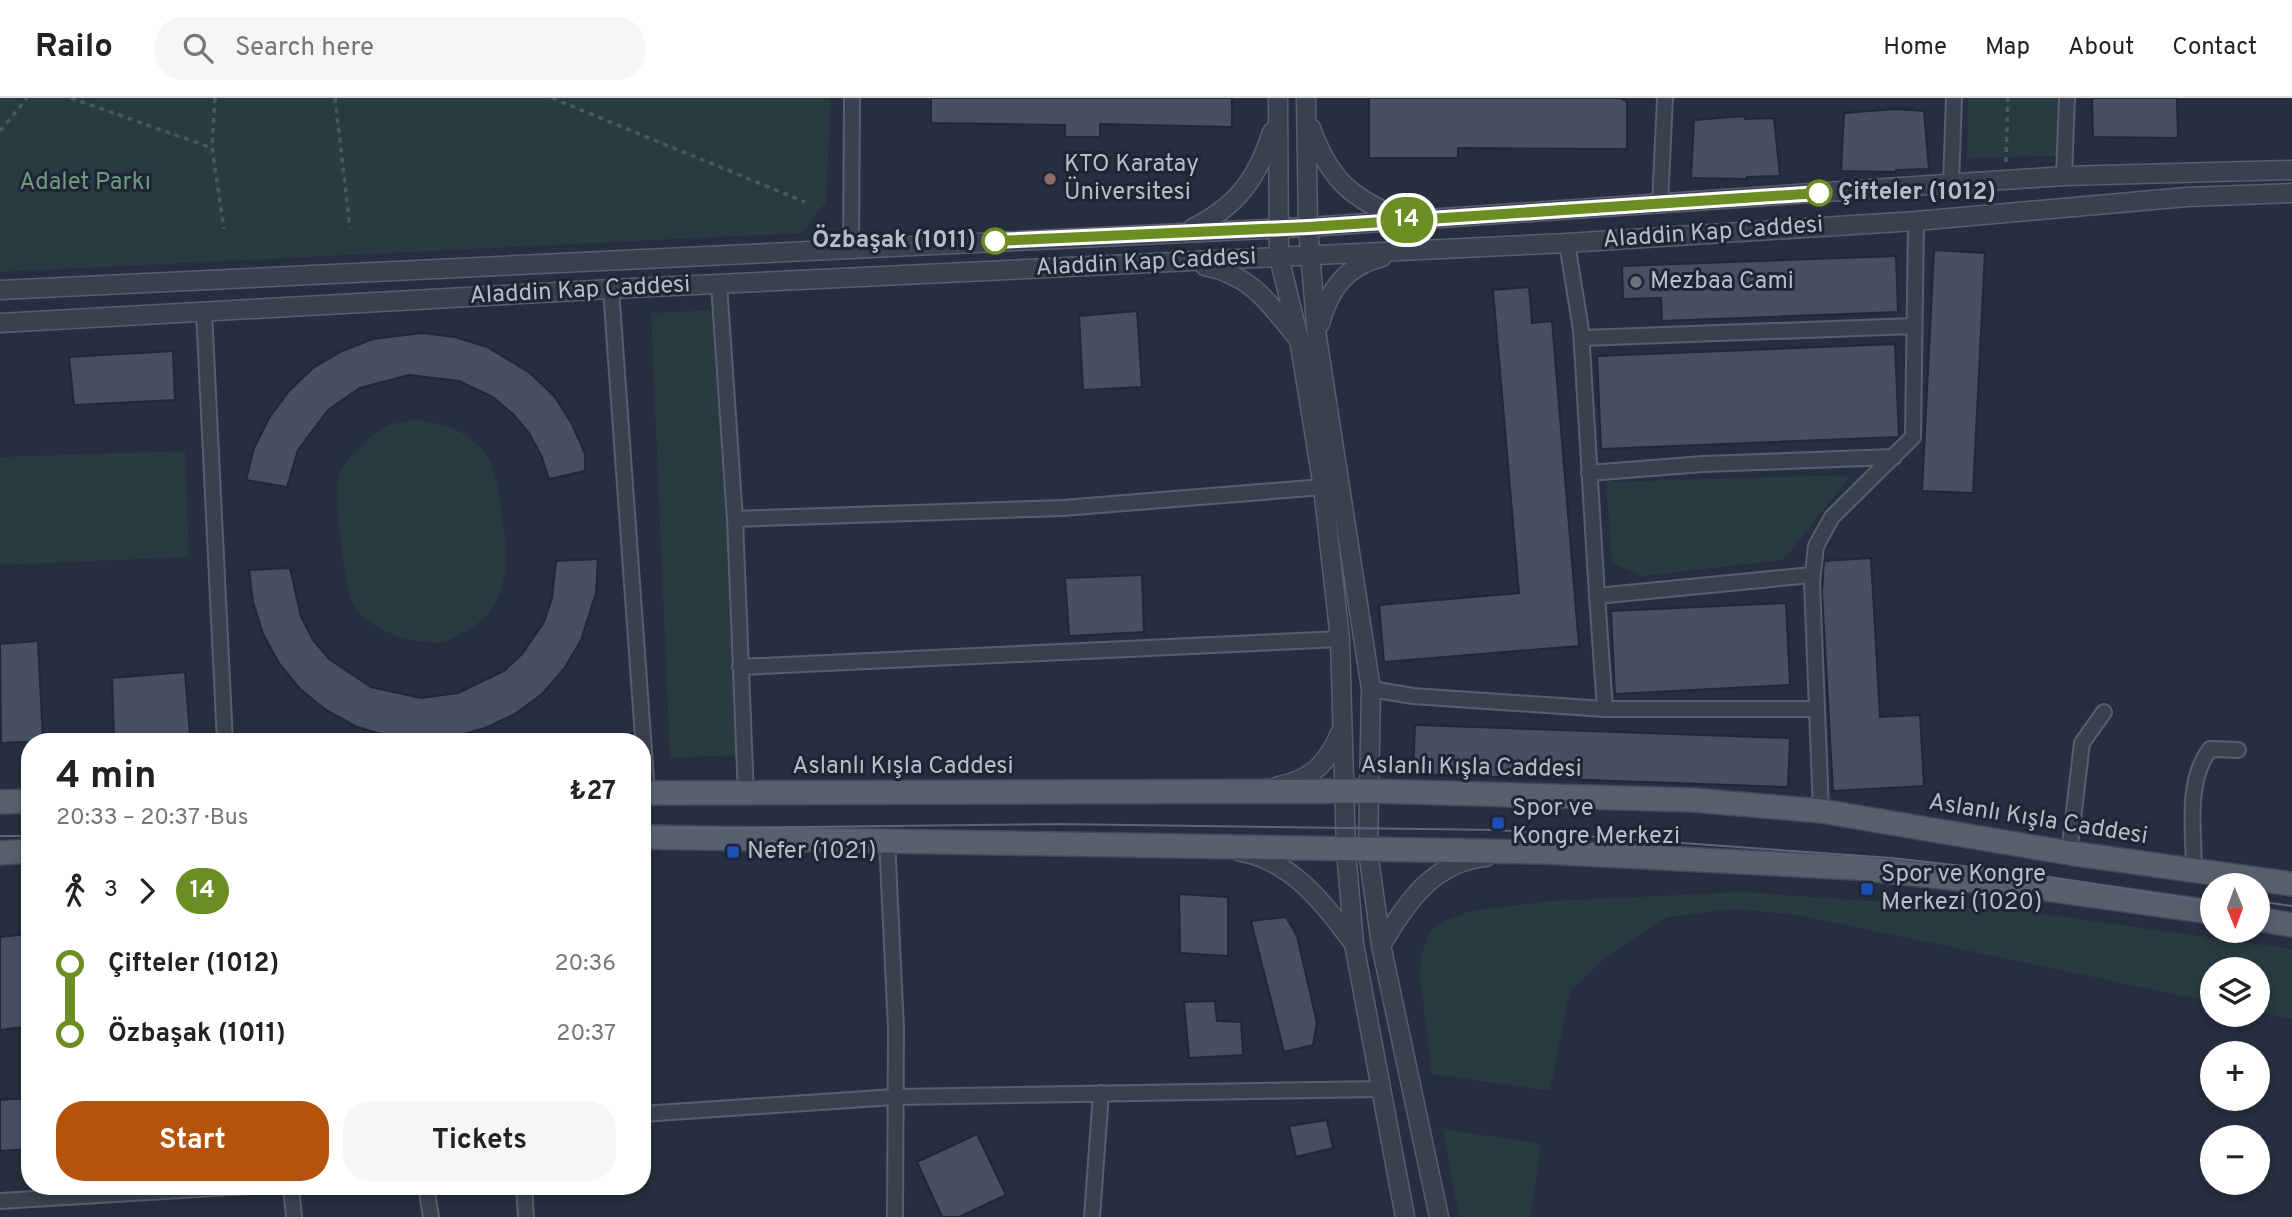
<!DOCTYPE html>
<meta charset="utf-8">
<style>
body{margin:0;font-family:Overpass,sans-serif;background:#f6f6f6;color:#222;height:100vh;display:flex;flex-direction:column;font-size:26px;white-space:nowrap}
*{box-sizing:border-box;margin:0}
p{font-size:23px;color:#767676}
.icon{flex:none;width:38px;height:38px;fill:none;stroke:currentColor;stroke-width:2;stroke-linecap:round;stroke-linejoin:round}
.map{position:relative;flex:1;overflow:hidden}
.sheet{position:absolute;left:21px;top:635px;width:630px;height:462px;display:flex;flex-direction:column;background:#fff;border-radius:28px;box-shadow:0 4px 10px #0003}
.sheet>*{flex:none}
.badge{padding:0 14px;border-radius:23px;font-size:24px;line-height:46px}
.needle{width:46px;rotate:179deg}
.buttons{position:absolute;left:2200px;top:775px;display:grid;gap:14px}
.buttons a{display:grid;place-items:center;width:70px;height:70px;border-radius:50%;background:#fff;box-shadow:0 4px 10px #0003;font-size:35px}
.map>.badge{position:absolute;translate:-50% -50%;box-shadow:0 0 0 4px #fff}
.legs{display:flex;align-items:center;gap:10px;height:77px;padding:0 35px;font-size:23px}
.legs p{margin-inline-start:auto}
.head{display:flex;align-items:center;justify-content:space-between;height:119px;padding:0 35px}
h1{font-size:38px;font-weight:700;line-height:52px}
.action{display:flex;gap:14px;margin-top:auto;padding:14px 35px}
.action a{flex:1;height:80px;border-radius:28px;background:#b45309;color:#fff;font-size:28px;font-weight:700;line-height:80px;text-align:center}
.action a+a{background:#f6f6f6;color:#222}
ul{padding:0 35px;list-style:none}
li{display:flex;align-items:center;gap:24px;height:70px;font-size:26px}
li i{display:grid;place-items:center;width:10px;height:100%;margin:0 9px;background:currentColor}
li i::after{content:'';width:18px;height:18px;margin:-9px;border:5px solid;border-radius:50%;background:#fff}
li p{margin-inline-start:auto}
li:first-child i{background:linear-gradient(#0000 50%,currentColor 0)}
li:last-child i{background:linear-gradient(currentColor 50%,#0000 0)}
header{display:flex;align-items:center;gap:42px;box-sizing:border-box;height:98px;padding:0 35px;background:#fff;border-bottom:2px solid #e0e0e0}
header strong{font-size:33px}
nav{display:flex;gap:38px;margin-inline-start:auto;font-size:24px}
.search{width:490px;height:63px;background:#f6f6f6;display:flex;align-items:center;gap:18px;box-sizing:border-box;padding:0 24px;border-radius:28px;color:#767676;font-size:26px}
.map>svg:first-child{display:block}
.green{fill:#283b40}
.building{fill:#475063;stroke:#212736;stroke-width:2}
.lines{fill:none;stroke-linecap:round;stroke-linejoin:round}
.minor-casing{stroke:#585e6d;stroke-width:18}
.tertiary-casing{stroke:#585e6d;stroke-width:21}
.primary-casing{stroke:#434958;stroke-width:26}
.path{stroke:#46585d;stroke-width:3.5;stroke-dasharray:5 5;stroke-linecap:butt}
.minor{stroke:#3a404f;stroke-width:14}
.tertiary{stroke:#3a404f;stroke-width:18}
.primary{stroke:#585f6f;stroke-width:23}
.tram{stroke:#5c6476;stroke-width:2}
.line-1-casing{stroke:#fff;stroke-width:16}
.line-1{stroke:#6b8e23;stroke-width:10}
.education-dot{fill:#8d6e63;stroke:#1f2534;stroke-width:2.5}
.stop-1-dot{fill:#fff;stroke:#6b8e23;stroke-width:3.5}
.worship-dot{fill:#6b7280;stroke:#1f2534;stroke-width:2.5}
.transit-dot{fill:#1a4fb4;stroke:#1f2534;stroke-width:2.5}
.labels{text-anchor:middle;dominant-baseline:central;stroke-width:6;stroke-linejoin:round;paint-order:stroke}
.poi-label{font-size:24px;fill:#b6bcca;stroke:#1f2534;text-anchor:start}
.park-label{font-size:24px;fill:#6e9a7d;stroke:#1f2534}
.stop-label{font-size:24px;font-weight:bold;fill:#b6bcca;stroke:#1f2534;text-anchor:start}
.street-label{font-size:24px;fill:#b6bcca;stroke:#1f2534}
</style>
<header>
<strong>Railo</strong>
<div class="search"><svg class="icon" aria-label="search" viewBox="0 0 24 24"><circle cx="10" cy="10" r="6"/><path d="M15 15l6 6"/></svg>Search here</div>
<nav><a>Home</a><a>Map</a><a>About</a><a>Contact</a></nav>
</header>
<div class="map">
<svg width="2292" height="1119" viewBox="0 0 2292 1119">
<rect width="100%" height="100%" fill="#262e3f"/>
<!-- green -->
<path class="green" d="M0 0H831L826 104 802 135 0 174Z
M1968 0H2059L2057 58 1967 60Z
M719 212 738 657 670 660 651 215Z
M415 322C441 325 464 331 482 351 496 367 498 390 501 411 509 457 513 507 466 533 460 536 454 541 447 543 420 550 366 533 353 506 344 487 344 464 341 444 339 425 335 404 337 385 341 364 370 336 389 327 397 324 407 324 415 322Z
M185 353 189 459 0 467V359Z
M1851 377 1783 462 1643 478 1612 466 1606 384Z
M1744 794 2036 815 2292 851V921L2258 914V872H2212V904L1798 817 1733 811 1668 819 1607 858 1570 893 1550 993 1432 976 1420 879 1421 857 1431 832 1449 821 1471 813 1550 803Z
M1443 1031 1541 1046 1530 1119H1459Z"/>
<!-- building -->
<path class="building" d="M931 0H1232V29L1100 26V39H1065V27L931 25Z
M1369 0H1620L1627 3V51L1458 50V60H1369Z
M2092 0H2177L2178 40 2093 39Z
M1895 11 1924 13 1929 71 1896 72V74L1841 73 1844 15Z
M1745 18V21L1774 20 1780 78 1747 79V81L1691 80 1694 22Z
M1934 152 1985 155 1973 395 1922 393Z
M1896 158 1898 214 1662 223 1661 200 1623 201 1622 168Z
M1529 189 1532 225 1552 223 1579 548 1384 564 1379 507 1519 495 1493 192Z
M1137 213 1142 289 1083 292 1079 218Z
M422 235 455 239 487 249 530 275 554 298 572 326 585 356V373L549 381 541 357 529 335 513 316 493 299 459 283 409 277 360 290 328 312 298 352 287 389 246 382 254 350 269 320 289 293 313 270 342 253 373 241Z
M1895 246 1899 339 1601 351 1597 258Z
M173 253 175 302 74 307 69 259Z
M1871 460 1880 619 1920 617 1924 688 1833 693 1822 494 1824 463Z
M598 461 596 495 581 542 564 571 542 596 515 616 485 630 453 639 420 642 387 638 355 628 326 612 300 591 279 565 263 536 253 504 249 472 290 470 301 519 313 542 329 561 371 589 421 600 458 595 504 573 522 556 544 524 552 500 556 463Z
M1142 477 1144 534 1069 538 1065 480Z
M1786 505 1790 587 1615 596 1611 513Z
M38 543 43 643 1 645 0 546Z
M185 574 190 636 114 639 112 580Z
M1415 627 1790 640 1788 689 1413 676Z
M1179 796 1228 799V858L1180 855Z
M1286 819 1297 838 1317 925 1313 947 1284 954 1251 823Z
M28 836 30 928 0 932V839Z
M1215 903 1217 923 1241 924 1243 957 1189 960 1184 904Z
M30 1000V1051L0 1053V1002Z
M1327 1022 1333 1050 1296 1059 1289 1028Z
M977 1036 1006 1097 959 1119H942L917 1064Z"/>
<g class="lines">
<defs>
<path id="minor" d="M2064 78 2067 0
M1951 86 1954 0
M1660 107 1665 0
M1567 145 1581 232 1597 498 1812 477
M851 150 852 0
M719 186 735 421 746 697
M611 191 647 695
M204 213 225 644
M1582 240 1914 228
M1589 375 1703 366 1894 359
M735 421 1063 410 1323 389
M740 569 1340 541
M1371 591 1413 598 1605 611 1597 498
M1605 611H1817
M1821 713 1812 484 1816 448 1832 419 1913 339 1916 123
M887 741 896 931 895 1119
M2069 755 2082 645 2104 614
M2194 772C2194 734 2185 684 2210 651L2238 652
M642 1016 894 999 1381 991
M291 1088 294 1119
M426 1088 431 1119
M524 1088 526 1119
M0 1103 248 1088
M1092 1119 1101 995"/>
<path id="tertiary" d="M1278 0 1279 159 1299 241 1323 389 1340 541 1346 752 1354 846 1405 1119
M1306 0 1308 129 1317 239 1371 591 1368 753 1381 847 1439 1119
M1311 30C1329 80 1350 100 1400 120
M1193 130C1237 108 1257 81 1272 34
M1205 168C1252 178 1268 204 1296 238
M0 192 1308 129 2064 78 2292 72
M0 225 611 191 1567 145 1916 123 2187 99 2292 95
M1320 226C1329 191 1346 168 1382 159
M1278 688C1310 683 1329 664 1340 635
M1241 754C1293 763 1325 807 1354 846
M1381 847C1407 805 1432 764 1486 759"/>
<path id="primary" d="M642 695 1371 693 1693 702 1821 713 2069 755 2292 786
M0 704 30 703
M642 739 1544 754 1857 770 2016 787 2212 814
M0 755 30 753
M2258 821 2292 827"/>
</defs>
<!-- minor casing -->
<use href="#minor" class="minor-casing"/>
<!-- tertiary casing -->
<use href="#tertiary" class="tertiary-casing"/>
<!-- primary casing -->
<use href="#primary" class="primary-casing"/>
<!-- path -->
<path class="path" d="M71 0 212 50
M215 0 212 50 224 131
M335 0 350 130
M552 0 805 104
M0 33 27 0
M2006 64 2008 0"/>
<!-- minor -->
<use href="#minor" class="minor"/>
<!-- tertiary -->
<use href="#tertiary" class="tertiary"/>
<!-- primary -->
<use href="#primary" class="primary"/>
<!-- tram -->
<path class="tram" d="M642 731 1060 726 1498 732 1892 760 2024 775 2212 804
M0 738H30
M2258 803 2292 808"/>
</g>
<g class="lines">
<defs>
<path id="line-1" d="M995 143 1308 129 1819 95"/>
</defs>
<!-- line-1 casing -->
<use href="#line-1" class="line-1-casing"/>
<!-- line-1 -->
<use href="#line-1" class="line-1"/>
</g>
<!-- markers -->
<circle class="education-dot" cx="1050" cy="81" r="7"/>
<g class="stop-1-dot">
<circle cx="1819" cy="95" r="12"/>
<circle cx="995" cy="143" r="12"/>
</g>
<circle class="worship-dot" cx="1636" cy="184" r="7"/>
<g class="transit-dot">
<rect x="1491" y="718" width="14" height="14" rx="3.5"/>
<rect x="726" y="747" width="14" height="14" rx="3.5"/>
<rect x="1860" y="784" width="14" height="14" rx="3.5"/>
</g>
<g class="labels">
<!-- poi labels -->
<g class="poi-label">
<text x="1064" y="67">KTO Karatay<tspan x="1064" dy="28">Üniversitesi</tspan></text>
<text x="1650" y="184">Mezbaa Cami</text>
<text x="1512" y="711">Spor ve<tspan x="1512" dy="28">Kongre Merkezi</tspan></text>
<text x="747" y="754">Nefer (1021)</text>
<text x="1881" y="777">Spor ve Kongre<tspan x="1881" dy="28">Merkezi (1020)</tspan></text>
</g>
<!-- park labels -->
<g class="park-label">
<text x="85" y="85">Adalet Parkı</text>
</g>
<!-- stop labels -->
<g class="stop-label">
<text x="1838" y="95">Çifteler (1012)</text>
<text x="976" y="143" text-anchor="end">Özbaşak (1011)</text>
</g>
<!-- street labels -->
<g class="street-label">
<text transform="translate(1713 135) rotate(-4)">Aladdin Kap Caddesi</text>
<text transform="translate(1146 165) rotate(-3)">Aladdin Kap Caddesi</text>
<text transform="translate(580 193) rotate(-3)">Aladdin Kap Caddesi</text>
<text x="903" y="669">Aslanlı Kışla Caddesi</text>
<text transform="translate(1471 670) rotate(1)">Aslanlı Kışla Caddesi</text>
<text transform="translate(2038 722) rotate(9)">Aslanlı Kışla Caddesi</text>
</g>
</g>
</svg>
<div class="buttons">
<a><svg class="needle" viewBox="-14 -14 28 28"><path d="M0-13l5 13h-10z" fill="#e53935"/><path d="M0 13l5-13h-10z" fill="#767676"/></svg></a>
<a><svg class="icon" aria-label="layers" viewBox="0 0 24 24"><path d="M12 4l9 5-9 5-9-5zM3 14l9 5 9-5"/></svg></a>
<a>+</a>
<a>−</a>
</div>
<b class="badge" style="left:1407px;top:122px;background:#6b8e23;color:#fff">14</b>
<section class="sheet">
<div class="head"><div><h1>4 min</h1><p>20:33 – 20:37 · Bus</p></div><b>₺27</b></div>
<div class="legs"><svg class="icon" aria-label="walk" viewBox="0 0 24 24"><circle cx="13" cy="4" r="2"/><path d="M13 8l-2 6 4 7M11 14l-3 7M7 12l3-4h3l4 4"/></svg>3<svg class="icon" aria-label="forward" viewBox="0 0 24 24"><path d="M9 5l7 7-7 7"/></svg><b class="badge" style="background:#6b8e23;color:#fff">14</b></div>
<ul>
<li><i style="color:#6b8e23"></i><b>Çifteler (1012)</b><p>20:36</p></li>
<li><i style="color:#6b8e23"></i><b>Özbaşak (1011)</b><p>20:37</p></li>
</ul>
<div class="action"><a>Start</a><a>Tickets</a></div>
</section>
</div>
